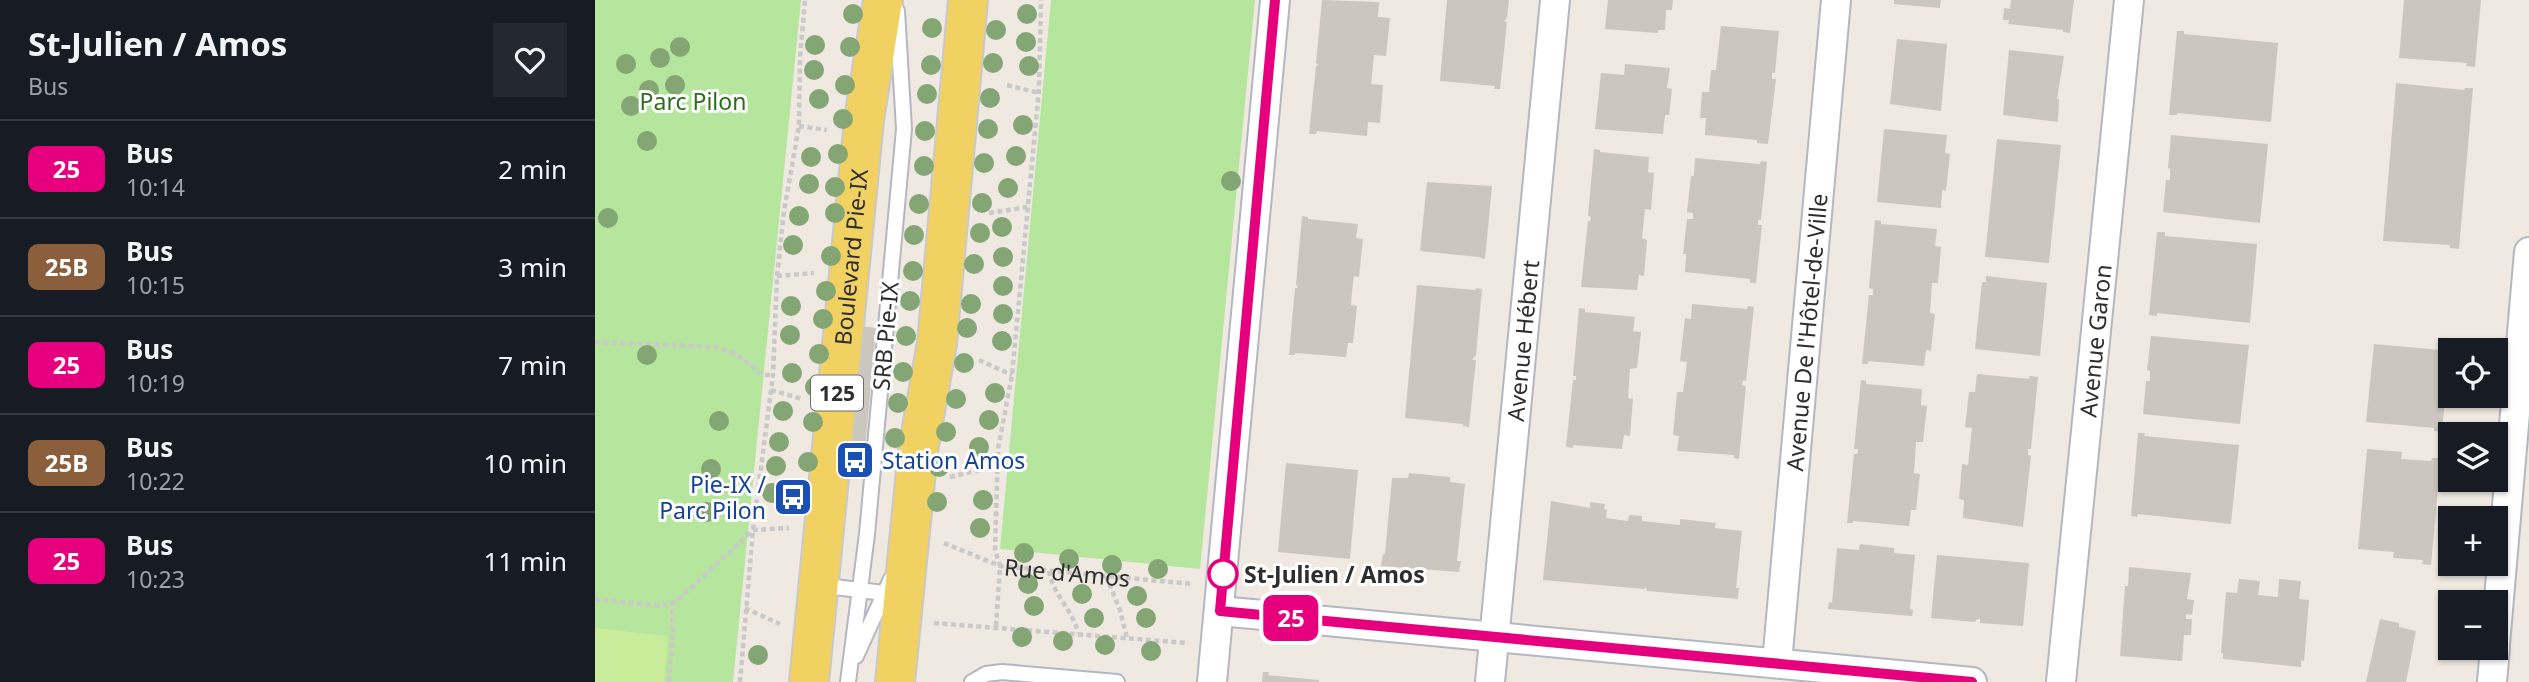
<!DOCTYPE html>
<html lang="fr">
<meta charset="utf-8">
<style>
body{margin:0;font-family:"Noto Sans",sans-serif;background:#242831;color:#f1f3f6;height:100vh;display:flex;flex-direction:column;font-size:26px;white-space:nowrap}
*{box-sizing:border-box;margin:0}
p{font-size:23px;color:#9ea1a6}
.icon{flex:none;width:38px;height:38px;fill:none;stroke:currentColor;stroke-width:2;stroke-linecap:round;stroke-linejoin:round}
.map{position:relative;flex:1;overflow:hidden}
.details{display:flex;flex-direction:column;background:#171b24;width:595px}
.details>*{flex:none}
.badge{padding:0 14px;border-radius:10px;font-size:24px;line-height:46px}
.fabs{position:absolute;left:1843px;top:338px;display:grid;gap:14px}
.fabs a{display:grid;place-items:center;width:70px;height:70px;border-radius:0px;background:#171b24;box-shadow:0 2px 5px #0004;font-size:35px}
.map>.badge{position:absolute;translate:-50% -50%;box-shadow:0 0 0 4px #fff}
.round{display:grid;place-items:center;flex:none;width:74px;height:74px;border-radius:0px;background:#242831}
.overview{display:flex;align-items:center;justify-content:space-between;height:119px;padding:0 28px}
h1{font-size:33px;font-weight:700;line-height:52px}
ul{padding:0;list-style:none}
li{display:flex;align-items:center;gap:21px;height:98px;padding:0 28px;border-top:2px solid #363941}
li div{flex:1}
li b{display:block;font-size:26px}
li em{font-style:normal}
li .badge{min-width:77px;font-weight:700;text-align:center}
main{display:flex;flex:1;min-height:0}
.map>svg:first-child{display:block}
.green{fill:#b6e59e}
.pitch{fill:#c9ec9a}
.building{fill:#cbc7bf}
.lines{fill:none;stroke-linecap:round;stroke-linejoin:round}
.lane-casing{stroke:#b4b7c1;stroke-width:18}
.street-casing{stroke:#b4b7c1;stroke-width:32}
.primary-casing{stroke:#c9c9c9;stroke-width:42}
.path{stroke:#c9c9c9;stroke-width:4.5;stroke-dasharray:5 3.5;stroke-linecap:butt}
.lane{stroke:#fff;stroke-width:14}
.street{stroke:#fff;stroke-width:28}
.primary{stroke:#f2d163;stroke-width:38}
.tree{fill:#84a574}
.line-casing{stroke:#fff;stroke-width:16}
.line{stroke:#e6007e;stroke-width:10}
.stop-dot{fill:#fff;stroke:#e6007e;stroke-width:3.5}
.labels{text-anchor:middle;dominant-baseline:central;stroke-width:6;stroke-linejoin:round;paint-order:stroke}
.shield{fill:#fff;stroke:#6d6d6d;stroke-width:2}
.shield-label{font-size:21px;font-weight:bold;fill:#2e2e2e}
.park-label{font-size:23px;fill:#2c6e1b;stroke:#fff}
.street-label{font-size:23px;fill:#2e2e2e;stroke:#fff}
.transit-label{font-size:23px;fill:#164399;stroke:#fff;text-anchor:start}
.stop-label{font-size:23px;font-weight:bold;fill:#2e2e2e;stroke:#fff;text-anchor:start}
</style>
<main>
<section class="details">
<div class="overview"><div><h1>St-Julien / Amos</h1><p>Bus</p></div><a class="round"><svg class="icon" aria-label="heart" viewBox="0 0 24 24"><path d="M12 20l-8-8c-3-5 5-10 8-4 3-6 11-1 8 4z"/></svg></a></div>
<ul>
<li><span class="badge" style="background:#e6007e;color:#fff">25</span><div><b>Bus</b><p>10:14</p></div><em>2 min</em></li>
<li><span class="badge" style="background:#8b5e3c;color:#fff">25B</span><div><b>Bus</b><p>10:15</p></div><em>3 min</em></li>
<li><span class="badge" style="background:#e6007e;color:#fff">25</span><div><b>Bus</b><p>10:19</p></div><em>7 min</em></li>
<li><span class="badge" style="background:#8b5e3c;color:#fff">25B</span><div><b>Bus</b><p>10:22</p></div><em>10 min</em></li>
<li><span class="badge" style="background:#e6007e;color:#fff">25</span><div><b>Bus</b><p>10:23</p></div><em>11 min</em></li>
</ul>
</section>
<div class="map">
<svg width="1934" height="682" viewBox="0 0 1934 682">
<rect width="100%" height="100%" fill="#efe9e1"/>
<!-- green -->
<path class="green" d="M0 0H206L138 682H0Z
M456 0H660L605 569 405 549Z"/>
<!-- pitch -->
<path class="pitch" d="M0 628 73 636 69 682H0Z"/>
<!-- building -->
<path class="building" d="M727 0 784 2 783 17 795 18 791 56 779 55 776 84 788 85 785 123 773 122 772 136 722 131 721 134H714L721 66 724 65 721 63Z
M852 0H914L912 18 909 21 912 22 905 89H899L900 86 845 81Z
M1013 0H1078L1077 10H1071L1070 30H1063V33L1010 29Z
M1299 0H1346L1345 8 1299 4Z
M1416 0H1479L1475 33 1468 32V30L1413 24 1414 20H1408L1409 8 1415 9Z
M1809 0H1886L1880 67 1871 66 1872 63 1804 58Z
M1126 26 1184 31 1180 73H1177V79H1181L1173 144 1162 143V140L1110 135 1111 118H1105L1107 92H1114L1116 70H1121Z
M1582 31H1589V34L1683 43 1676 122 1582 113V115H1574Z
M1302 39 1352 44 1346 111 1295 104Z
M1414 50 1469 56 1462 99H1464L1463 122 1408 115Z
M1030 64 1075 68 1072 88 1077 89 1074 115H1070L1068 134 1000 129 1006 73 1029 75Z
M1801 83 1869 90 1870 88H1878L1864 249 1855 248V245L1788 241Z
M1289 129 1352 135 1350 153 1355 154 1351 191 1347 190 1346 208 1282 202Z
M1576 135 1673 144 1665 223 1568 212 1571 180H1575V169L1573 168Z
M1402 139 1466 145 1454 263 1390 257Z
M999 149 1005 150V152L1054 157 1053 172 1059 173 1056 210 1050 209 1047 238 1052 240 1049 276 1044 275 1042 290 986 287 993 221H995L996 217 993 216Z
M1100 158 1165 164 1166 161 1172 162 1166 220H1163V225H1167L1161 283H1155V279L1090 272 1091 254H1088L1092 219H1098V213L1092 212 1096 176H1099Z
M832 182 897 186 890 259 883 257 825 251Z
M707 216 713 217V219L763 224 761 238 768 239 764 277 759 276 757 291 756 305 762 306 758 343H753L751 357 700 353V355H694L700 288H703L701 284Z
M1280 220 1286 221V224L1342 229 1340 246 1346 247 1343 283H1337L1335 313 1340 314 1336 351 1331 350 1329 366 1273 361V364H1267L1274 295H1278V289L1274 288Z
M1562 232H1570V236L1662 244 1655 323 1562 313V316L1554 315Z
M1391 276 1452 283 1445 356 1380 349 1387 282H1391Z
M822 285 880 290 881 288 887 289 881 355 877 360H881L874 427 868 426V424L810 418Z
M1097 304 1152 309 1153 306 1159 307 1151 381 1148 380 1147 385 1151 386 1144 459 1139 458V455L1082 451 1084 436 1078 435 1082 392H1088L1092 362 1085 361 1090 318 1096 319Z
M984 308 990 309V312L1040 317 1038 331 1046 332 1042 368 1035 369 1033 398 1038 399 1035 436 1029 435 1027 449 978 445V448L971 447 978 380H981V376H978Z
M267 326 281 328 268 472 252 471Z
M1556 336 1654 345 1645 424 1548 414 1551 381H1555V371L1552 370Z
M1779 344 1846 350V348L1854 349 1847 432 1839 431V428L1771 422Z
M1382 374 1434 379V376L1443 377 1436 449H1433V455L1436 456 1428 527 1368 518 1369 500 1364 499 1367 464 1373 465 1377 428 1370 427 1374 392H1380Z
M1266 380 1271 381V384L1327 389 1326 405 1332 406 1328 442H1321L1319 473 1325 474 1321 510H1316L1314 526 1258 521V523H1252L1259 454H1262L1263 452V449H1259Z
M1543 433H1550L1549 436 1644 445 1636 524 1543 514 1542 517 1536 516Z
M1772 449 1807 452 1806 459 1836 461 1837 458H1846L1836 565 1827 564 1828 560 1798 558 1799 552 1763 549Z
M691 463 763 470 755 559 683 552Z
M814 473 855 477V482L870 484 862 561H866L864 572 786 566 788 554H790L797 478H813Z
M956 501 995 508V502L1010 504 1009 509 1012 510 1011 518 1033 521 1034 515 1047 516V521L1085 525V519L1121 523 1120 528 1147 531 1141 588H1144L1143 599 1052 591 1051 587 1049 589 948 580Z
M1265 544 1299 548V553L1320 555 1315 609 1318 610 1317 616 1233 609 1234 602 1237 603 1242 548 1264 550Z
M1342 555 1434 563 1428 626 1385 623V619H1382L1380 622 1336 618Z
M1534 567 1596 573 1592 599 1599 600 1597 615 1591 614V619H1597L1596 635H1589L1587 661 1525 656 1530 586H1533Z
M1644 579 1665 581 1663 595 1683 597 1684 579 1706 581 1704 599 1714 600 1709 661 1706 660V667L1628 659V653H1626L1631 592 1642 593Z
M1785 619 1804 623V627L1821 631 1811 682H1771Z
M668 672H674L673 675 724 680V682H667Z"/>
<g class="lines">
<defs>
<path id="lane" d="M223 585 297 594
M261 656 296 579
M253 682 272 534 309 129 302 11
M377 682 391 674 407 672 522 682"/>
<g id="street">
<path d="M625 611 1377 682"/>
<path d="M1900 644 1934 252"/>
<path id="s2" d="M1182 663 1241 0"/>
<path d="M617 682 680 0"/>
<path id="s3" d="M895 682 960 0"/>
<path id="s4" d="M1466 682 1534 0"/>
<path d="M1897 682 1900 648"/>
</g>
<g id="primary">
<path id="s5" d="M214 682 269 120 288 0"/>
<path d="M300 682 323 451 342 343 373 0"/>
</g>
</defs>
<!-- lane casing -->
<use href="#lane" class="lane-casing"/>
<!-- street casing -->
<use href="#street" class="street-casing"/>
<!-- primary casing -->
<use href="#primary" class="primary-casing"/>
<!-- path -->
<g class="path">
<path d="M412 85 444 93"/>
<path d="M204 126 232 130"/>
<path d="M394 213 433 207"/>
<path d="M182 276 219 273"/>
<path d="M0 342 122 347 141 354 168 375H178"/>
<path d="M384 360 417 375"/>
<path d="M176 390 207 399"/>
<path d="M355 477 402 466"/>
<path id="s1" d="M349 543 405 566 597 584"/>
<path d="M454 571C458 595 478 610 483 633"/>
<path d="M511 576 525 610 532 638"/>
<path d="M0 599 65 606 81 602 158 530 194 528"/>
<path d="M150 608 185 624"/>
<path d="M339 623 592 643"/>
<path d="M401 626 405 566 400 550 403 449 417 375 444 89 446 0"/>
<path d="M74 682 78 633 77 603"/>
<path d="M145 682 158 530 178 375 182 276 189 211 204 126 205 57 210 0"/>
</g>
<!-- lane -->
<use href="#lane" class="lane"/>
<!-- street -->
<use href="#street" class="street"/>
<!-- primary -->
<use href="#primary" class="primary"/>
</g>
<!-- trees -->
<g class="tree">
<circle cx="258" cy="14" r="10"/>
<circle cx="432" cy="14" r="10"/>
<circle cx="337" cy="28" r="10"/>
<circle cx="401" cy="30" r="10"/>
<circle cx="431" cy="42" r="10"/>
<circle cx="220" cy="45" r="10"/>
<circle cx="85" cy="47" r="10"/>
<circle cx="255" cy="47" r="10"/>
<circle cx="65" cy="58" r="10"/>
<circle cx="398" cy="63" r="10"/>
<circle cx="31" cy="64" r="10"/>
<circle cx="336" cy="65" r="10"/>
<circle cx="434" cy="66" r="10"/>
<circle cx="219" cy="70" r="10"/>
<circle cx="80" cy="85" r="10"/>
<circle cx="250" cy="85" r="10"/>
<circle cx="54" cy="90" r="10"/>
<circle cx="332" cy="94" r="10"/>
<circle cx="395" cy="98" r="10"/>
<circle cx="224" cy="99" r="10"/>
<circle cx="36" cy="106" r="10"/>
<circle cx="248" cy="119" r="10"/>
<circle cx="428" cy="125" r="10"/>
<circle cx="393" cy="129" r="10"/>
<circle cx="330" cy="131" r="10"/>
<circle cx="52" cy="141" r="10"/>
<circle cx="243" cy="154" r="10"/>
<circle cx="421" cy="156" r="10"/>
<circle cx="216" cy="157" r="10"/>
<circle cx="389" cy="163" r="10"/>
<circle cx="329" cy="166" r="10"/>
<circle cx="636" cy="181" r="10"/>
<circle cx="214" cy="184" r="10"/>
<circle cx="240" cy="187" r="10"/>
<circle cx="413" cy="188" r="10"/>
<circle cx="387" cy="203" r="10"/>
<circle cx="324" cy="204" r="10"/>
<circle cx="240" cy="213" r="10"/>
<circle cx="204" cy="216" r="10"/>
<circle cx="13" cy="218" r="10"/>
<circle cx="407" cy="227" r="10"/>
<circle cx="385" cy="233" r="10"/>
<circle cx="319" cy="235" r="10"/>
<circle cx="198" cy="245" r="10"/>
<circle cx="236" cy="256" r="10"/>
<circle cx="408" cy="257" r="10"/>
<circle cx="379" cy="264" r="10"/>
<circle cx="318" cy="271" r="10"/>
<circle cx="408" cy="286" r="10"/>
<circle cx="231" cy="291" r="10"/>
<circle cx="315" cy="301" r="10"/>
<circle cx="376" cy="304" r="10"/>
<circle cx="196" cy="306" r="10"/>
<circle cx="408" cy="314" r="10"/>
<circle cx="228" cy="319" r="10"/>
<circle cx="372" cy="328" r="10"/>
<circle cx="195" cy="335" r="10"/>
<circle cx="311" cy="336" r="10"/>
<circle cx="407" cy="341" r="10"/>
<circle cx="224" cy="354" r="10"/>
<circle cx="52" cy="355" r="10"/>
<circle cx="369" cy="363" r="10"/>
<circle cx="308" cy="372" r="10"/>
<circle cx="197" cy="373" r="10"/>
<circle cx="220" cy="387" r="10"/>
<circle cx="400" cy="393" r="10"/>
<circle cx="361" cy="399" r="10"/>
<circle cx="303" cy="403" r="10"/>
<circle cx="188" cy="411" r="10"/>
<circle cx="394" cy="420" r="10"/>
<circle cx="124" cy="421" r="10"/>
<circle cx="218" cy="422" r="10"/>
<circle cx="351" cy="432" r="10"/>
<circle cx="300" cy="438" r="10"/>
<circle cx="184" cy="442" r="10"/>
<circle cx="384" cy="447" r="10"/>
<circle cx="213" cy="462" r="10"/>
<circle cx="181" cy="466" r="10"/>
<circle cx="344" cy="467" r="10"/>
<circle cx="116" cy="469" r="10"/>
<circle cx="177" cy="493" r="10"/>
<circle cx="388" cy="500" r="10"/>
<circle cx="342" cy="502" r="10"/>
<circle cx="112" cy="512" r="10"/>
<circle cx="385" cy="528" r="10"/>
<circle cx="429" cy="553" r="10"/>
<circle cx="474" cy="559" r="10"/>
<circle cx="517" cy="565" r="10"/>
<circle cx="563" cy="569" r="10"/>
<circle cx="433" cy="584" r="10"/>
<circle cx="487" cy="594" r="10"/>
<circle cx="542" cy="596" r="10"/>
<circle cx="439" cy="606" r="10"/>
<circle cx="499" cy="618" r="10"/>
<circle cx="551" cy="618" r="10"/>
<circle cx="427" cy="637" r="10"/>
<circle cx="468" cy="641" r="10"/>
<circle cx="510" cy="645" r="10"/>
<circle cx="556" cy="651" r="10"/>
<circle cx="163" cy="655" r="10"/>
</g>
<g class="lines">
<defs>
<path id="line" d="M680 0 625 611 1377 682"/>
</defs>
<!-- line casing -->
<use href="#line" class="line-casing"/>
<!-- line -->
<use href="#line" class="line"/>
</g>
<!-- icons -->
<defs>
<symbol id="bus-square" viewBox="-11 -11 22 22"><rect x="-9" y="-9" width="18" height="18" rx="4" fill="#1a4fb4" stroke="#fff"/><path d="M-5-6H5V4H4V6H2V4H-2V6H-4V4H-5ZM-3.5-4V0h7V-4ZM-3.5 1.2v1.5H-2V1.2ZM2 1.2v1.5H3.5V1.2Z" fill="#fff"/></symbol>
</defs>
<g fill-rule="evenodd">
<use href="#bus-square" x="238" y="438" width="44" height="44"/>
<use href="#bus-square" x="176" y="475" width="44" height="44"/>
</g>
<!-- markers -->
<circle class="stop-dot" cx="628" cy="574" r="14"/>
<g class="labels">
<!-- shield labels -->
<rect class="shield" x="216" y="375.5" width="52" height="35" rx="5"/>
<g class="shield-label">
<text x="242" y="393">125</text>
</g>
<!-- park labels -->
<g class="park-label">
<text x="98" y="101">Parc Pilon</text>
</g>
<!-- street labels -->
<g class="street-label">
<text stroke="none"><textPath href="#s5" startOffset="427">Boulevard Pie-IX</textPath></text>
<text stroke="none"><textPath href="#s2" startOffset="332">Avenue De l'Hôtel-de-Ville</textPath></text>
<text transform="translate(290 336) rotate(-85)">SRB Pie-IX</text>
<text stroke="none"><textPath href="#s3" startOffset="343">Avenue Hébert</textPath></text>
<text stroke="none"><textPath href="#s4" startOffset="343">Avenue Garon</textPath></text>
<text stroke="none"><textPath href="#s1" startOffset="128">Rue d'Amos</textPath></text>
</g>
<!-- transit labels -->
<g class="transit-label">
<text x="287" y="460">Station Amos</text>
<text x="171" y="484" text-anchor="end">Pie-IX /<tspan x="171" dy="26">Parc Pilon</tspan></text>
</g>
<!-- stop labels -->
<g class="stop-label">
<text x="649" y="574">St-Julien / Amos</text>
</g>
</g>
</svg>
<div class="fabs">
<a><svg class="icon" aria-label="locate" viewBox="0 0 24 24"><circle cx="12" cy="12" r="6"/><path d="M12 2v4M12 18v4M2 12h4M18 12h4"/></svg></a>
<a><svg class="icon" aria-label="layers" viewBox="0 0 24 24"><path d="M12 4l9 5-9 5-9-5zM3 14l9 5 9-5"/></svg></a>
<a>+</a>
<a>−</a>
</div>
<b class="badge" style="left:696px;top:618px;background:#e6007e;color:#fff">25</b>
</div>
</main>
